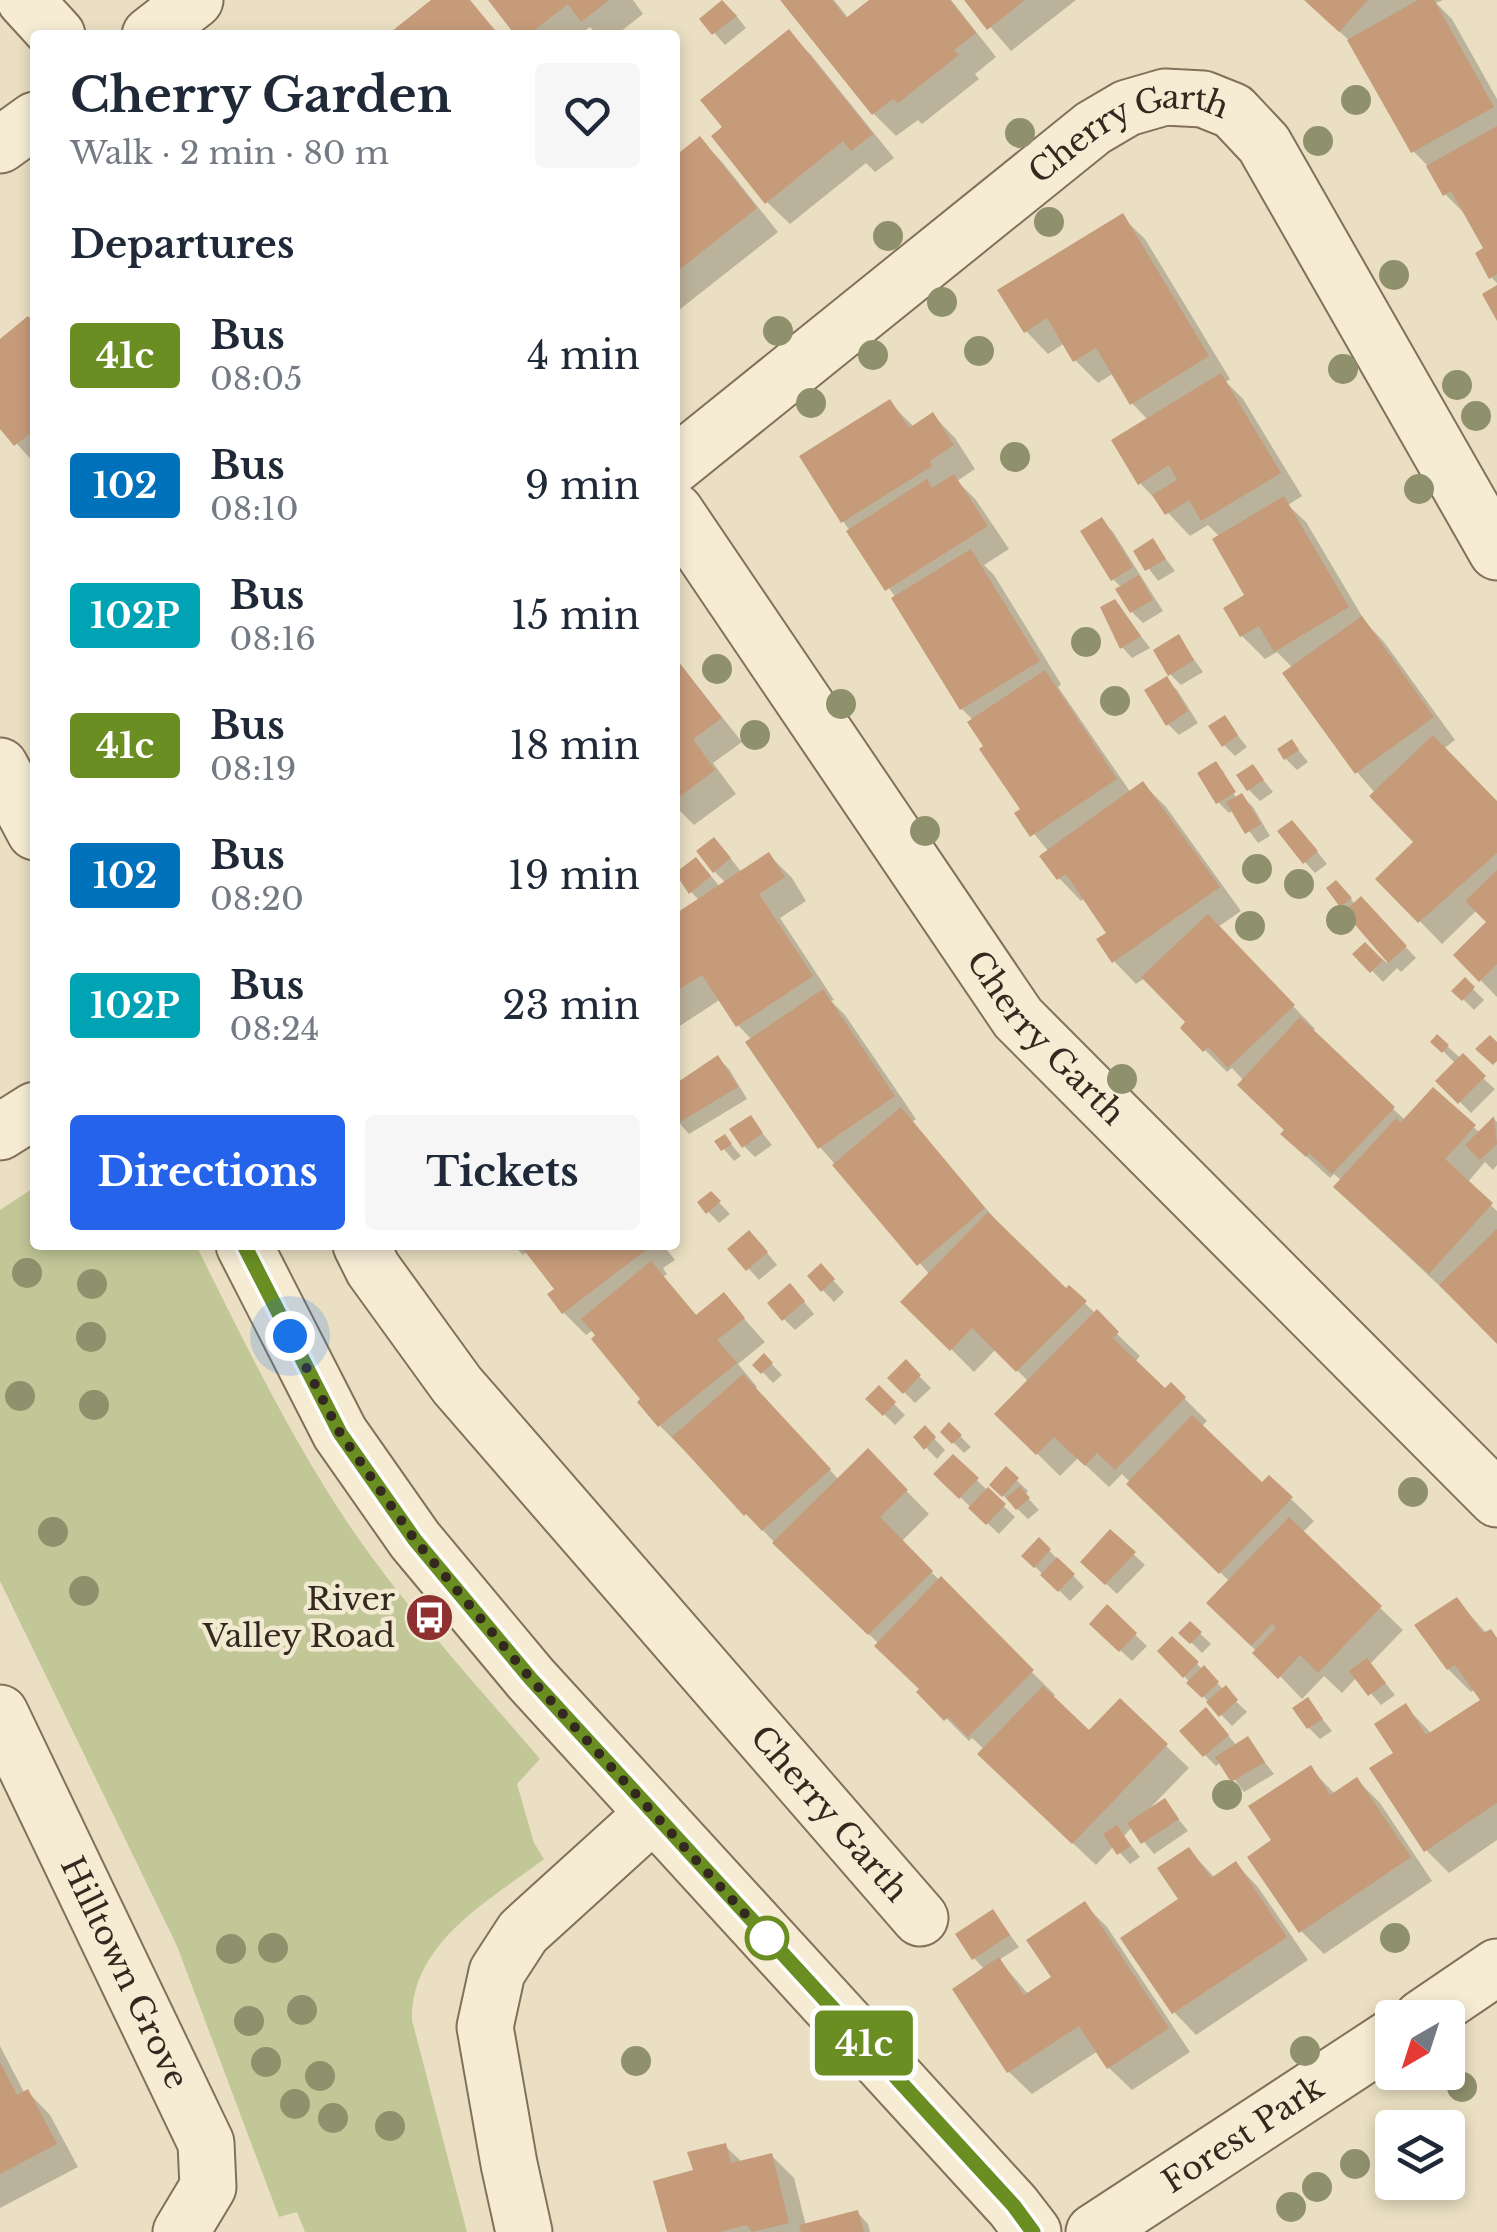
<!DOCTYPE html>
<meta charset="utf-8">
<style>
body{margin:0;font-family:"Libre Baskerville",serif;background:#f6f6f7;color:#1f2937;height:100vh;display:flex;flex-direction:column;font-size:38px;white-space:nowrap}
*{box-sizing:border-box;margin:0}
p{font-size:32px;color:#747a83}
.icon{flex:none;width:55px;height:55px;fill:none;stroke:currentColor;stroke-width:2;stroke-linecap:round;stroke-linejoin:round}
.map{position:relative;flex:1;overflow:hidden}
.panel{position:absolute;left:30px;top:30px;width:650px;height:1220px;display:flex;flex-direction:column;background:#fff;border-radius:10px;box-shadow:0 5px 15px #0003}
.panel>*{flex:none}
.badge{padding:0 20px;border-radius:8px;font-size:35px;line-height:65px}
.needle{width:65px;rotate:219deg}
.buttons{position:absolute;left:1375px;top:2000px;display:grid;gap:20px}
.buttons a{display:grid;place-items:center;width:90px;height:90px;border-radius:10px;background:#fff;box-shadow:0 5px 15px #0003;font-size:50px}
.you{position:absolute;width:50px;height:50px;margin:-25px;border:8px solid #fff;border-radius:50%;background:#1a73e8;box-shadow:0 0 0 15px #1a73e833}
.map>.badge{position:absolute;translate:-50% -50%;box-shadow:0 0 0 5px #fff}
h2{padding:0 40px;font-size:38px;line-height:90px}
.round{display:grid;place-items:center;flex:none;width:105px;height:105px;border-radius:10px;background:#f6f6f7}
.summary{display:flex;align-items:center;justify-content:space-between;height:170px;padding:0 40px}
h1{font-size:48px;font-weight:700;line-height:75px}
.action{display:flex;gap:20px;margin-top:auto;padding:20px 40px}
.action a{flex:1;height:115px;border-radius:10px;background:#2563eb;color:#fff;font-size:40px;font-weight:700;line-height:115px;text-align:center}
.action a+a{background:#f6f6f7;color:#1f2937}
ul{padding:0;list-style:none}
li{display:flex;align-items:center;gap:30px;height:130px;padding:0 40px}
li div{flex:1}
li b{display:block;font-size:38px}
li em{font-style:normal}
li .badge{min-width:110px;font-weight:700;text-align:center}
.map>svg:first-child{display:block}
.green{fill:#c1c797}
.shadow{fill:#0003}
.building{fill:#c69b7a}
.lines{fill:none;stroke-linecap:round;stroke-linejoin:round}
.minor-casing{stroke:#83705a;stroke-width:59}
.minor{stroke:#f6ecd4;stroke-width:55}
.tree{fill:#8f906c}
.line-casing{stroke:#fff;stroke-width:22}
.line{stroke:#6b8e23;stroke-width:15}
.walk{stroke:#34291e;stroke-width:10;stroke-dasharray:0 18}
.stop-dot{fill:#fff;stroke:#6b8e23;stroke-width:5}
.labels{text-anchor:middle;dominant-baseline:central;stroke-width:9;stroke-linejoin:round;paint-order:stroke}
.street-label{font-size:32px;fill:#34291e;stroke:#f2e9d1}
.poi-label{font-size:32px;fill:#34291e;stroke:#f2e9d1;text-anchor:end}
</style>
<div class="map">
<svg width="1497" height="2232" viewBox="0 0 1497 2232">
<rect width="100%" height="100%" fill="#eadfc2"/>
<!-- green -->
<path class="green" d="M35 1187V1245H196C239 1332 282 1420 334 1502 393 1595 469 1676 540 1759L517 1784 534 1843 544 1859C489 1901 411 1942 412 2020L467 2232H305L297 2212 279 2217 177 1946 0 1581V1210Z"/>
<!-- shadow -->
<path class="shadow" d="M491 0H633L643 14 616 35H598L590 27 579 35H518Z
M783 0H834L849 19 873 0H951L996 57 975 74 979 79 922 124 918 120 896 136 874 114Z
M967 0H1076L1011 51Z
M1305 0H1443L1436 3 1452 19 1497 99V283L1491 277 1487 249 1468 217 1445 194 1430 168 1413 151 1351 42Z
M734 13 746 28 725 45 702 19Z
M788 32 811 55 894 158 875 172 866 163 790 224 767 202 726 127Z
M700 139 722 162 778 232 679 310 675 307V157Z
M1122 217 1145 239 1230 379 1226 382 1243 399 1302 496 1288 505 1306 522 1366 623 1384 642 1455 740 1443 749 1497 804V997L1456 955 1489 922 1477 910 1442 944 1379 879 1417 842 1357 772 1293 668 1277 652 1265 659 1242 636 1226 609 1247 596 1220 537 1208 525 1190 536 1140 483 1148 420 1132 403 1114 373 1098 383 1075 360 1065 343 1048 354 1026 331Z
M35 326V464L0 425V343Z
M889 402 914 427 933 415 955 438 975 469 957 481 976 500 1009 549 984 565 994 575 1061 684 1058 687 1131 793 1143 784 1166 807 1241 911 1218 927 1315 1029 1312 1032 1406 1121 1433 1090 1480 1133 1494 1119 1497 1122V1165L1493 1170 1485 1162 1467 1183 1497 1211V1340L1359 1210 1342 1181 1334 1174 1330 1178 1306 1156 1244 1081 1232 1068 1227 1072 1205 1050 1188 1022 1145 978 1136 984 1114 961 1109 934 1085 898 1081 901 1059 878 1049 852 1017 813 1023 810 974 721 962 709 896 598 843 521Z
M1102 520 1113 532 1163 611 1143 623 1132 612 1122 588 1113 579Z
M1153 542 1175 571 1158 581 1136 551Z
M1115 602 1150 648 1132 658 1122 647Z
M1178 637 1203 672 1181 685 1170 674Z
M675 658 742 742 713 763 736 794 694 825 675 806Z
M1166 679 1177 690 1198 723 1179 735 1168 724Z
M1224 718 1247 747 1235 756 1224 745Z
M1292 742 1308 762 1297 770 1286 759Z
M1216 764 1225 773H1221L1240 804 1242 796 1253 807 1270 836 1258 843 1234 810 1229 813 1218 802Z
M1253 767 1273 792 1260 801 1249 790Z
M1303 834 1327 864 1315 873 1305 862Z
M725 851 742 873 769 855 792 878 806 901 780 918 834 1000 831 1001 845 1015 916 1119 912 1122 1006 1232 1066 1292 1069 1288 1140 1356 1135 1362 1165 1391 1171 1385 1207 1421 1201 1427 1262 1485 1269 1478 1314 1521 1302 1533 1403 1630 1370 1664 1395 1695 1381 1705 1357 1677 1342 1693 1324 1676 1302 1699 1210 1603 1230 1582 1122 1474 1109 1487 1078 1458 1060 1476 997 1414 1029 1382 996 1349 974 1372 904 1302 930 1275 820 1147 752 1040 738 1025 721 999 675 1029V917L700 901 691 892 707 871 720 887 726 883 714 871Z
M1347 894 1355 904 1361 899 1416 958 1401 972 1397 968 1383 982 1356 954 1365 945 1387 963 1389 961 1342 905Z
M1465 981 1484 1000 1474 1010 1455 991Z
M1438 1038 1495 1089 1471 1113 1439 1081 1456 1064 1434 1042Z
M718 1058 729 1069 747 1099 689 1134 675 1118V1087Z
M750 1118 772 1145 755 1157 744 1146Z
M725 1137 741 1156 734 1161 718 1142Z
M711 1194 730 1214 719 1223 700 1203Z
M760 1244 777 1265 759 1280 731 1249Z
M513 1245H663L675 1260 663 1268 667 1274 663 1277 698 1317 724 1296 765 1342 738 1364 757 1387 755 1389 839 1480 868 1452 929 1514 901 1542 1055 1695 1052 1698 1089 1734 1166 1746 1189 1768 1151 1807 1164 1801 1188 1831 1154 1854 1132 1827 1124 1836 1140 1857 1130 1864 1114 1846 1096 1865 1003 1777 985 1750 972 1738 969 1741 920 1692 922 1690 879 1644 775 1543 684 1446 682 1448 660 1426 598 1335 593 1330 586 1335 564 1313 558 1289 528 1251 523 1255Z
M821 1267 844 1292 834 1302 810 1276Z
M801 1298 814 1314 795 1330 784 1319Z
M764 1356 782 1375 773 1383 756 1365Z
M906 1363 931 1388 915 1403 890 1378Z
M879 1389 905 1415 895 1425 869 1399Z
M949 1425 971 1447 964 1453 943 1432Z
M925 1429 945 1450 937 1459 916 1437Z
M953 1457 1015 1517 999 1534 936 1474Z
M1006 1470 1028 1491 1025 1495 1039 1510 1028 1519 992 1485Z
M1110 1532 1145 1565 1117 1594 1083 1562Z
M1039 1540 1084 1587 1070 1601 1024 1556Z
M1457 1600 1487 1634 1497 1638V1840L1449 1873 1426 1850 1396 1753 1405 1706 1432 1734 1484 1701 1475 1689 1471 1692 1448 1669Z
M1107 1608 1147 1646 1132 1661 1092 1624Z
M1190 1624 1211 1644 1202 1653 1182 1633Z
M1172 1640 1247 1712 1232 1726 1160 1651Z
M1307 1700 1332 1731 1320 1739 1309 1728Z
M1217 1722 1237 1746 1247 1739 1274 1774 1244 1792 1221 1762 1216 1766 1205 1755Z
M1310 1768 1335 1794 1357 1780 1380 1803 1432 1881 1324 1954 1301 1931 1275 1840Z
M1189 1850 1215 1878 1236 1864 1258 1887 1308 1960 1196 2035 1174 2012Z
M1084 1904 1107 1927 1190 2052 1132 2090 1109 2068 1098 2051 1032 2094 1009 2072 985 1970 974 1958 993 1912 1019 1947 999 1960 1029 1995 1054 1978Z
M0 2046 25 2094 28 2092 50 2115 78 2167 0 2208Z
M725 2146 743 2163 771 2155 794 2178 806 2226 857 2212 868 2224 870 2232H669L696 2172Z"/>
<!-- building -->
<path class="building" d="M431 0H470L499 35H387Z
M488 0H609L581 22 568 4 528 35H515Z
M722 0 737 16 712 35 699 19Z
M780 0H832L846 18 869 0H950L976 33 954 50 959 55 898 103 893 99 872 115Z
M964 0H1025L987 30Z
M1304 0H1368L1339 32Z
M1418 0H1434L1494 107 1411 153 1347 40Z
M789 29 873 134 851 151 843 141 765 204 711 136 722 127 700 100Z
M1497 126V274L1489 279 1475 253 1483 248 1451 191 1443 196 1426 166Z
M700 136 757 208 675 273V156Z
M1123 213 1209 356 1130 405 1096 348 1073 362 1047 318 1024 333 997 290Z
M1497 285V321L1482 294Z
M28 316 35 324V419L30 423 35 430 14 446 0 429V339Z
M1221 373 1281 473 1201 521 1189 500 1165 515 1152 495 1177 480 1169 465 1138 485 1111 440Z
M890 399 909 428 933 412 954 445 930 461 932 466 841 523 799 456Z
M954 474 988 526 885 591 846 531 927 479 932 488Z
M1284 496 1349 607 1274 652 1259 626 1240 637 1223 608 1244 595 1212 539Z
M1102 517 1133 567 1111 581 1080 531Z
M1153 538 1166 559 1145 571 1133 551Z
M971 549 1040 661 960 710 891 598Z
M1139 575 1153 600 1130 613 1115 589Z
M1115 599 1141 636 1120 649 1100 607Z
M1362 616 1434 717 1355 774 1282 673Z
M1179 634 1194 660 1168 676 1153 650Z
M675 657 722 718 693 739 715 770 675 800Z
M1045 670 1117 779 1030 837 1014 813 1020 809 979 749 983 746 967 722Z
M1167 676 1188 711 1166 726 1144 690Z
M1225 715 1238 735 1222 747 1208 726Z
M1433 735 1497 801V853L1418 923 1375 879 1413 842 1369 796Z
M1292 739 1299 750 1284 760 1277 749Z
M1216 761 1236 792 1216 804 1197 773Z
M1253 764 1264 780 1247 791 1236 775Z
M1143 781 1220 887 1112 963 1096 939 1106 933 1066 874 1057 880 1039 856Z
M1242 793 1261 824 1245 834 1226 802Z
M1292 820 1318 851 1303 864 1277 831Z
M714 837 731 858 713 873 696 851Z
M769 852 785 877 759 894 813 976 736 1027 702 975 675 992V914Z
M696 857 711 876 689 894 675 873Z
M1497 870V964L1479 982 1453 955 1486 922 1465 901Z
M1336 880 1352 898 1340 907 1326 888Z
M1361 896 1407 946 1388 963 1344 912Z
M1208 914 1295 1005 1228 1068 1208 1047 1203 1052 1180 1028 1185 1022 1141 977Z
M1365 942 1383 960 1370 973 1352 954Z
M1465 977 1475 987 1462 1001 1451 991Z
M823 989 895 1096 818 1149 745 1042Z
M1300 1017 1395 1107 1332 1174 1309 1153 1306 1157 1280 1134 1284 1130 1237 1085Z
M1437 1034 1449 1045 1442 1053 1430 1042Z
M1490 1035 1497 1042V1061L1493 1065 1475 1049Z
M1463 1053 1486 1076 1458 1104 1435 1081Z
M718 1055 738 1087 675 1125V1084Z
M1433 1087 1476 1125 1445 1159 1493 1203 1429 1274 1333 1187 1396 1118 1400 1123Z
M901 1107 985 1208 917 1266 832 1165Z
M751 1115 763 1133 742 1148 729 1129Z
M1494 1116 1497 1144 1480 1160 1465 1145Z
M725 1134 732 1144 721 1151 714 1141Z
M711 1191 721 1201 706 1214 697 1202Z
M988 1212 1066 1288 1069 1285 1087 1301 1016 1372 972 1328 950 1351 900 1302Z
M1497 1229V1344L1439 1285Z
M749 1230 768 1252 746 1271 727 1249Z
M520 1245H643L646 1250 562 1314 547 1294 554 1289Z
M651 1261 696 1315 724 1292 745 1318 717 1340 737 1363 658 1427 637 1402 640 1399 591 1339 595 1335 581 1319Z
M821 1263 835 1279 821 1292 807 1276Z
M790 1283 805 1301 782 1321 767 1303Z
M1097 1309 1119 1332 1113 1338 1165 1388 1171 1382 1186 1397 1115 1470 1097 1453 1085 1466 1054 1437 1036 1455 994 1414Z
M764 1353 773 1363 761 1374 752 1365Z
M906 1359 921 1375 903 1394 887 1378Z
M743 1374 831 1469 762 1531 746 1514 744 1516 672 1437Z
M879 1385 896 1402 883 1416 865 1399Z
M1192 1415 1262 1482 1269 1475 1293 1497 1219 1574 1126 1484Z
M949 1422 962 1435 952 1444 940 1432Z
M925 1425 936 1437 924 1450 913 1437Z
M868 1448 908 1490 880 1517 933 1571 868 1635 772 1543Z
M953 1454 979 1478 959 1499 933 1474Z
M1006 1466 1019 1478 1002 1497 989 1485Z
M1020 1486 1030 1498 1016 1510 1006 1498Z
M988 1487 1006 1504 986 1525 968 1508Z
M1289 1517 1382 1606 1318 1673 1300 1655 1278 1679 1252 1653 1276 1628 1272 1624 1251 1646 1206 1603Z
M1110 1529 1136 1552 1105 1585 1080 1562Z
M1039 1537 1051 1549 1034 1568 1021 1556Z
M1057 1557 1075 1574 1058 1592 1040 1575Z
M941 1576 1034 1670 968 1737 948 1717 944 1721 916 1692 919 1689 874 1646Z
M1457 1597 1483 1633 1491 1629 1497 1638V1803L1424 1852 1369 1768 1393 1753 1374 1724 1406 1703 1426 1735 1480 1700 1455 1665 1447 1670 1414 1625Z
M1107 1604 1137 1633 1119 1652 1089 1624Z
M1190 1621 1202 1632 1190 1644 1178 1633Z
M1172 1636 1199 1662 1183 1678 1157 1651Z
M1367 1658 1386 1683 1368 1696 1349 1671Z
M1204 1665 1219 1682 1202 1698 1186 1683Z
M1226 1685 1238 1700 1219 1717 1206 1702Z
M1043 1686 1089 1730 1120 1698 1168 1744 1072 1844 977 1754Z
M1308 1697 1323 1719 1307 1729 1292 1708Z
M1206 1707 1229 1735 1203 1757 1179 1731Z
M1248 1736 1265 1762 1231 1782 1215 1757Z
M1311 1765 1330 1795 1357 1777 1411 1857 1299 1933 1247 1857 1271 1840 1248 1806Z
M1165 1798 1179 1819 1141 1844 1127 1823Z
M1117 1825 1131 1846 1117 1855 1103 1834Z
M1189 1847 1211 1878 1236 1861 1287 1937 1172 2014 1120 1938 1178 1899 1157 1868Z
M1085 1901 1169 2028 1107 2069 1079 2026 1007 2073 952 1989 999 1957 1024 1995 1051 1977 1026 1940Z
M993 1909 1010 1935 972 1960 955 1934Z
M0 2062 17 2095 28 2089 57 2144 0 2174Z
M726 2143 731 2163 772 2153 789 2223 752 2232 747 2225 719 2232H667L653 2181 693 2170 687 2152Z
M858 2210 864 2232H801L799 2225Z"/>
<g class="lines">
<defs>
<g id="minor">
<path d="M25 0 57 35"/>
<path d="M150 35 195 0"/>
<path d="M0 145 35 120"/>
<path id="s1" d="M675 465 1093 128 1127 108 1165 97 1203 99 1233 111 1264 144 1497 552"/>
<path id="s2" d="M675 511 1018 1018 1497 1499"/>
<path d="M0 766 35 832"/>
<path d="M0 1132 35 1110"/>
<path d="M244 1245 340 1433 415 1540 531 1679 1013 2206 1033 2232"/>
<path id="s3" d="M361 1245 373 1269 457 1385 920 1918"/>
<path id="s4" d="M0 1713 206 2143 208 2187 181 2232"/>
<path d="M1422 2018 1497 1967"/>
<path d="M524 2232 509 2164 485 2027 497 1972 523 1932 653 1814"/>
<path id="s5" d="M1094 2232 1392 2037"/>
</g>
</defs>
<!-- minor casing -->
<use href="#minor" class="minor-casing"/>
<!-- minor -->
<use href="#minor" class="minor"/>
</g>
<!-- trees -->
<g class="tree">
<circle cx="1356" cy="100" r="15"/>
<circle cx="1020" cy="133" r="15"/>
<circle cx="1318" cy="141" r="15"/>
<circle cx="1049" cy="222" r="15"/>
<circle cx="888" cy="236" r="15"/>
<circle cx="1394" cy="275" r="15"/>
<circle cx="942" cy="302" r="15"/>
<circle cx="778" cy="331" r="15"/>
<circle cx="979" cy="351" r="15"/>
<circle cx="873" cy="355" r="15"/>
<circle cx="1343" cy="369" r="15"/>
<circle cx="1457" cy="385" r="15"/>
<circle cx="811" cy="403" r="15"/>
<circle cx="1476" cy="416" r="15"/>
<circle cx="1015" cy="457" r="15"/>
<circle cx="1419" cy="489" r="15"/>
<circle cx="1086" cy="642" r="15"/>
<circle cx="717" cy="669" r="15"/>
<circle cx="1115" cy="701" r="15"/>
<circle cx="841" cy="704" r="15"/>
<circle cx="755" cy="735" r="15"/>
<circle cx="925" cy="831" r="15"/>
<circle cx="1257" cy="869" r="15"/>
<circle cx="1299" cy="884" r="15"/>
<circle cx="1341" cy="920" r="15"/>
<circle cx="1250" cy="926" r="15"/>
<circle cx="1122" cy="1079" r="15"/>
<circle cx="27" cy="1273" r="15"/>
<circle cx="92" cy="1284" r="15"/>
<circle cx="91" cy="1337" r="15"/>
<circle cx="20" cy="1396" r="15"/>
<circle cx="94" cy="1405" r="15"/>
<circle cx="1413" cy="1492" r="15"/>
<circle cx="53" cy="1532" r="15"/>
<circle cx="84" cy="1591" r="15"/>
<circle cx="1227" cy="1795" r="15"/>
<circle cx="1395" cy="1938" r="15"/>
<circle cx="273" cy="1948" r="15"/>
<circle cx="231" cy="1949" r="15"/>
<circle cx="302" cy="2010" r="15"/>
<circle cx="249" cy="2021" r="15"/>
<circle cx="1305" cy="2051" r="15"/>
<circle cx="636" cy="2061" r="15"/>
<circle cx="266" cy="2062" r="15"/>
<circle cx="320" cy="2076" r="15"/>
<circle cx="1462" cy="2087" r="15"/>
<circle cx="295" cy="2104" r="15"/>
<circle cx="333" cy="2118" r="15"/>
<circle cx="390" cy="2126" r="15"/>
<circle cx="1355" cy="2164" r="15"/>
<circle cx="1317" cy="2187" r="15"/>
<circle cx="1291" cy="2207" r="15"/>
</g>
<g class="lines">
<defs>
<path id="line" d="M244 1245 340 1433 415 1540 531 1679 1014 2206 1033 2232"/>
</defs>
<!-- line casing -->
<use href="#line" class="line-casing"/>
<!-- line -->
<use href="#line" class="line"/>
<!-- walk -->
<path class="walk" d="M290 1336 340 1433 415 1540 531 1679 767 1938"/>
</g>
<!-- icons -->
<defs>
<symbol id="bus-disc" viewBox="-11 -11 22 22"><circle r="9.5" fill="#8d302f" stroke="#f2e9d1"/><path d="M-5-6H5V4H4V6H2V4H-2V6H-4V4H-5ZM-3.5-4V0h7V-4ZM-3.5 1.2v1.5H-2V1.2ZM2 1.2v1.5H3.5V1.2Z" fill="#fff"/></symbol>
</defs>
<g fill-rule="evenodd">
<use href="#bus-disc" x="402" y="1590" width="55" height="55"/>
</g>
<!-- markers -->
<circle class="stop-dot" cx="767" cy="1938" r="20"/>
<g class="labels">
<!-- street labels -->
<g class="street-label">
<text stroke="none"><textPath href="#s1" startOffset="570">Cherry Garth</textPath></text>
<text stroke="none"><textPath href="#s2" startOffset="645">Cherry Garth</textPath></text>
<text stroke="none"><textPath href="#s3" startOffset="738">Cherry Garth</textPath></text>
<text stroke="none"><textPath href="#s4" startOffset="288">Hilltown Grove</textPath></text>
<text stroke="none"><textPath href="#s5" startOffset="178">Forest Park</textPath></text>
</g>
<!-- poi labels -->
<g class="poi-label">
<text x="395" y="1599">River<tspan x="395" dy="37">Valley Road</tspan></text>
</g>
</g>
</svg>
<div class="buttons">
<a><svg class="needle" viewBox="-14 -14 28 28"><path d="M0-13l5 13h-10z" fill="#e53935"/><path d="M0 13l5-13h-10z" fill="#747a83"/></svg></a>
<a><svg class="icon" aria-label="layers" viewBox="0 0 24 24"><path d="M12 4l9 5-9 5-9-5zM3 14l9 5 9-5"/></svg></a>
</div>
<div class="you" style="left:290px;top:1336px"></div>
<b class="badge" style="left:864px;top:2043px;background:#6b8e23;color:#fff">41c</b>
<section class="panel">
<div class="summary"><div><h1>Cherry Garden</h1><p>Walk · 2 min · 80 m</p></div><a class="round"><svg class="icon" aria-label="heart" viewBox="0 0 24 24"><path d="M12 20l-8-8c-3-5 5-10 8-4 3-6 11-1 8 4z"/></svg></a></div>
<h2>Departures</h2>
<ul>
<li><span class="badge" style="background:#6b8e23;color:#fff">41c</span><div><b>Bus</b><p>08:05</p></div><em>4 min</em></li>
<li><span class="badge" style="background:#0072bc;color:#fff">102</span><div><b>Bus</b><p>08:10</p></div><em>9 min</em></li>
<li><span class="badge" style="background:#00a3b4;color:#fff">102P</span><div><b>Bus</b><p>08:16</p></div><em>15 min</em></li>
<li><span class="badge" style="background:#6b8e23;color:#fff">41c</span><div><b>Bus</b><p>08:19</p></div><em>18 min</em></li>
<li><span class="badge" style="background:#0072bc;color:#fff">102</span><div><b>Bus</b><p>08:20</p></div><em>19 min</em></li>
<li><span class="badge" style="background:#00a3b4;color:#fff">102P</span><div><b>Bus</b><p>08:24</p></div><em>23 min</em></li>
</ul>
<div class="action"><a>Directions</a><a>Tickets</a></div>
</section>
</div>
